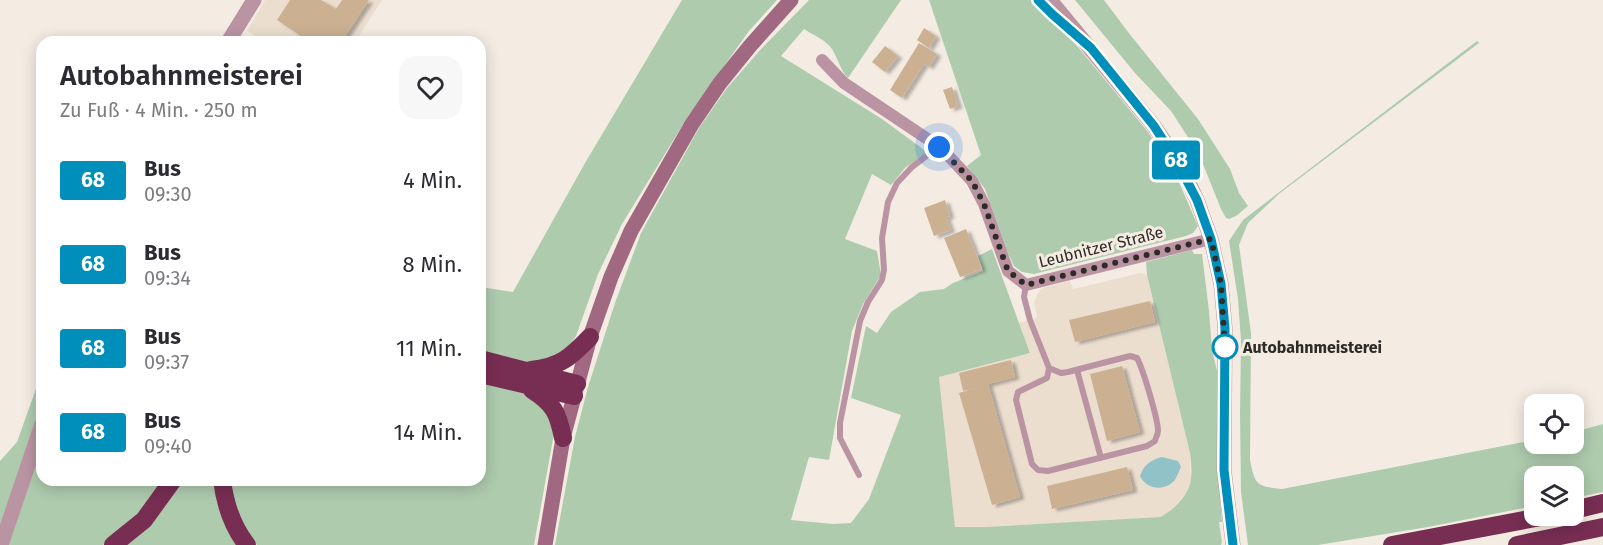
<!DOCTYPE html>
<html lang="de">
<meta charset="utf-8">
<style>
body{margin:0;font-family:"Fira Sans",sans-serif;background:#f7f7f7;color:#2b2b33;height:100vh;display:flex;flex-direction:column;font-size:22px;white-space:nowrap}
*{box-sizing:border-box;margin:0}
p{font-size:20px;color:#7c7c81}
.icon{flex:none;width:33px;height:33px;fill:none;stroke:currentColor;stroke-width:2;stroke-linecap:round;stroke-linejoin:round}
.map{position:relative;flex:1;overflow:hidden}
.sheet{position:absolute;left:36px;top:36px;width:450px;height:450px;display:flex;flex-direction:column;background:#fff;border-radius:18px;box-shadow:0 3px 15px #0003}
.sheet>*{flex:none}
.badge{padding:0 12px;border-radius:4px;font-size:21px;line-height:39px}
.controls{position:absolute;left:1524px;top:394px;display:grid;gap:12px}
.controls a{display:grid;place-items:center;width:60px;height:60px;border-radius:12px;background:#fff;box-shadow:0 3px 15px #0003;font-size:30px}
.you{position:absolute;width:30px;height:30px;margin:-15px;border:4px solid #fff;border-radius:50%;background:#1a73e8;box-shadow:0 0 0 9px #1a73e833}
.map>.badge{position:absolute;translate:-50% -50%;box-shadow:0 0 0 3px #fff}
.round{display:grid;place-items:center;flex:none;width:63px;height:63px;border-radius:18px;background:#f7f7f7}
.summary{display:flex;align-items:center;justify-content:space-between;height:102px;padding:0 24px}
h1{font-size:28px;font-weight:600;line-height:45px}
ul{padding:0;list-style:none}
li{display:flex;align-items:center;gap:18px;height:84px;padding:0 24px}
li div{flex:1}
li b{display:block;font-size:22px}
li em{font-style:normal}
li .badge{min-width:66px;font-weight:700;text-align:center}
.map>svg:first-child{display:block}
.built{fill:#ecdecf}
.green{fill:#aecbae}
.water{fill:#90c2c7}
.building{fill:#cbb192;filter:url(#shadow)}
.lines{fill:none;stroke-linecap:round;stroke-linejoin:round}
.service{stroke:#bb94a4;stroke-width:6}
.minor{stroke:#bb94a4;stroke-width:12}
.tertiary{stroke:#bb94a4;stroke-width:15}
.secondary{stroke:#a06981;stroke-width:15}
.motorway{stroke:#782e53;stroke-width:18}
.line-casing{stroke:#fff;stroke-width:14}
.line{stroke:#008fba;stroke-width:9}
.walk{stroke:#2f2c28;stroke-width:6;stroke-dasharray:0 10.8}
.stop-dot{fill:#fff;stroke:#008fba;stroke-width:3}
.labels{text-anchor:middle;dominant-baseline:central;stroke-width:6;stroke-linejoin:round;paint-order:stroke}
.street-label{font-size:16px;fill:#2f2c28;stroke:#f4ece2}
.stop-label{font-size:16px;font-weight:bold;fill:#2f2c28;stroke:#f4ece2;text-anchor:start}
</style>
<div class="map">
<svg width="1603" height="545" viewBox="0 0 1603 545">
<defs>
<filter id="shadow"><feDropShadow dx="4.5" dy="2.5" stdDeviation="1.5" flood-color="#0004"/></filter>
</defs>
<rect width="100%" height="100%" fill="#f4ece2"/>
<!-- built -->
<path class="built" d="M265 0H382L355 42H268L247 31Z
M1140 273 1147 275 1190 453 1191 480 1187 491 1179 502 1169 512 1160 517 986 527H955L939 377 1030 353 1019 323 1037 318 1034 302 1039 291 1045 287 1070 281 1073 289Z"/>
<!-- green -->
<path class="green" d="M682 0H777L749 31 687 118 622 224 598 274 576 336 566 351 540 365 480 352V287L513 292 585 163Z
M809 0H901L848 78C840 70 838 58 832 49 826 40 813 35 804 29L781 56 882 119 927 152 905 168 891 185 872 174 845 239 877 251 881 275 863 304 852 331 829 460 809 457 791 520 833 524 851 523 869 499 901 415 851 398 866 326 877 333 891 312 920 292 944 289 953 283 983 271 978 256 992 249 1030 353 939 377 955 527H986L1160 517C1174 510 1189 495 1191 479 1192 470 1191 461 1190 453L1147 275 1146 262 1192 250 1194 254H1202L1209 311 1212 350 1220 383 1218 470 1222 522H1219L1222 542 1221 545H555L575 437 588 387 615 303 641 233 699 128 727 88 761 49Z
M929 0H1032L1078 47 1148 132 1178 180 1198 226 1193 233 1186 236 1034 274 1022 272 1014 266 1008 253 985 189 967 166 981 155Z
M1075 0H1104L1128 32 1198 119 1230 169 1239 193 1248 206 1236 216 1229 219 1226 218 1221 209 1199 154 1171 111 1135 73Z
M1477 41 1479 43 1280 193 1248 223 1239 245 1251 333 1250 460C1255 486 1257 486 1282 489L1534 440V444H1574V432L1603 424V492L1574 498V477H1534V506L1428 527 1318 545H1248L1241 492 1240 413 1241 341 1238 299 1229 241 1243 220Z
M42 372V408L0 525V461L17 442Z
M480 381 533 396 554 424 553 439 534 545H257C240 527 235 503 229 480H480Z
M42 445V480H165L137 517 103 545H6Z
M179 480H214C216 506 224 522 236 545H123Z"/>
<!-- water -->
<path class="water" d="M1162 457 1178 461 1181 467C1179 471 1177 477 1174 481 1163 492 1146 489 1140 476 1144 465 1150 460 1162 457Z"/>
<!-- building -->
<path class="building" d="M290 0H321L336 9 342 0H369L341 42H310L277 20Z
M924 28 936 36 929 48 917 40Z
M919 43 937 54 929 67 924 64 902 98 890 90Z
M885 46 898 56 885 72 872 62Z
M952 87 958 106 950 109 943 90Z
M945 200 950 216 946 217 951 230 934 236 924 208Z
M966 229 982 269 960 277 944 238Z
M1150 301 1155 322 1075 342 1069 320Z
M1011 360 1015 377 988 384 1020 497 992 505 959 393 979 387 963 391 959 373Z
M1122 366 1140 432 1107 441 1090 374Z
M1127 467 1133 490 1052 509 1047 486Z"/>
<g class="lines">
<!-- service -->
<path class="service" d="M1026 285 1024 297 1030 320 1049 368 1047 378 1018 392 1016 400 1032 464 1038 470 1048 471 1147 446 1155 441C1156 437 1158 434 1158 431 1158 419 1143 369 1137 358L1130 356 1068 372 1061 373 1049 368
M1077 370 1101 458
M859 475 840 438V423L860 321 868 302 882 280 884 270 882 238 888 202 897 183 912 167 938 147"/>
<!-- minor -->
<path class="minor" d="M822 60 844 83 941 148 972 181 984 204 1008 271 1026 285 1211 239"/>
<!-- tertiary -->
<path class="tertiary" d="M1050 0 1154 126 1175 157 1187 179 1197 200 1211 239 1221 284 1225 328 1224 470 1233 545
M228 42 254 0
M1 545 42 424"/>
<!-- secondary -->
<path class="secondary" d="M545 545 563 438 590 337 611 277 631 231 692 124 720 83 750 46 791 0"/>
<!-- motorway -->
<path class="motorway" d="M480 359 577 384
M531 370C560 367 571 357 590 337
M480 374 574 396
M532 390C554 404 558 413 563 438
M222 480C225 504 232 526 247 545
M1574 510 1603 503
M113 545 144 520 173 480
M1392 545 1546 516
M1517 545 1603 527"/>
</g>
<g class="lines">
<defs>
<path id="line" d="M1038 0 1052 14 1091 48 1154 126 1174 157 1186 179 1197 200 1211 239 1221 284 1225 328 1224 470 1233 545"/>
</defs>
<!-- line casing -->
<use href="#line" class="line-casing"/>
<!-- line -->
<use href="#line" class="line"/>
<!-- walk -->
<path class="walk" d="M939 147 972 181 984 204 1008 271 1026 285 1211 239 1221 284 1225 348V347"/>
</g>
<!-- markers -->
<circle class="stop-dot" cx="1225" cy="347" r="12"/>
<g class="labels">
<!-- street labels -->
<g class="street-label">
<text transform="translate(1101 247) rotate(-14)">Leubnitzer Straße</text>
</g>
<!-- stop labels -->
<g class="stop-label">
<text x="1243" y="347">Autobahnmeisterei</text>
</g>
</g>
</svg>
<div class="controls">
<a><svg class="icon" aria-label="locate" viewBox="0 0 24 24"><circle cx="12" cy="12" r="6"/><path d="M12 2v4M12 18v4M2 12h4M18 12h4"/></svg></a>
<a><svg class="icon" aria-label="layers" viewBox="0 0 24 24"><path d="M12 4l9 5-9 5-9-5zM3 14l9 5 9-5"/></svg></a>
</div>
<div class="you" style="left:939px;top:147px"></div>
<b class="badge" style="left:1176px;top:160px;background:#008fba;color:#fff">68</b>
<section class="sheet">
<div class="summary"><div><h1>Autobahnmeisterei</h1><p>Zu Fuß · 4 Min. · 250 m</p></div><a class="round"><svg class="icon" aria-label="heart" viewBox="0 0 24 24"><path d="M12 20l-8-8c-3-5 5-10 8-4 3-6 11-1 8 4z"/></svg></a></div>
<ul>
<li><span class="badge" style="background:#008fba;color:#fff">68</span><div><b>Bus</b><p>09:30</p></div><em>4 Min.</em></li>
<li><span class="badge" style="background:#008fba;color:#fff">68</span><div><b>Bus</b><p>09:34</p></div><em>8 Min.</em></li>
<li><span class="badge" style="background:#008fba;color:#fff">68</span><div><b>Bus</b><p>09:37</p></div><em>11 Min.</em></li>
<li><span class="badge" style="background:#008fba;color:#fff">68</span><div><b>Bus</b><p>09:40</p></div><em>14 Min.</em></li>
</ul>
</section>
</div>
